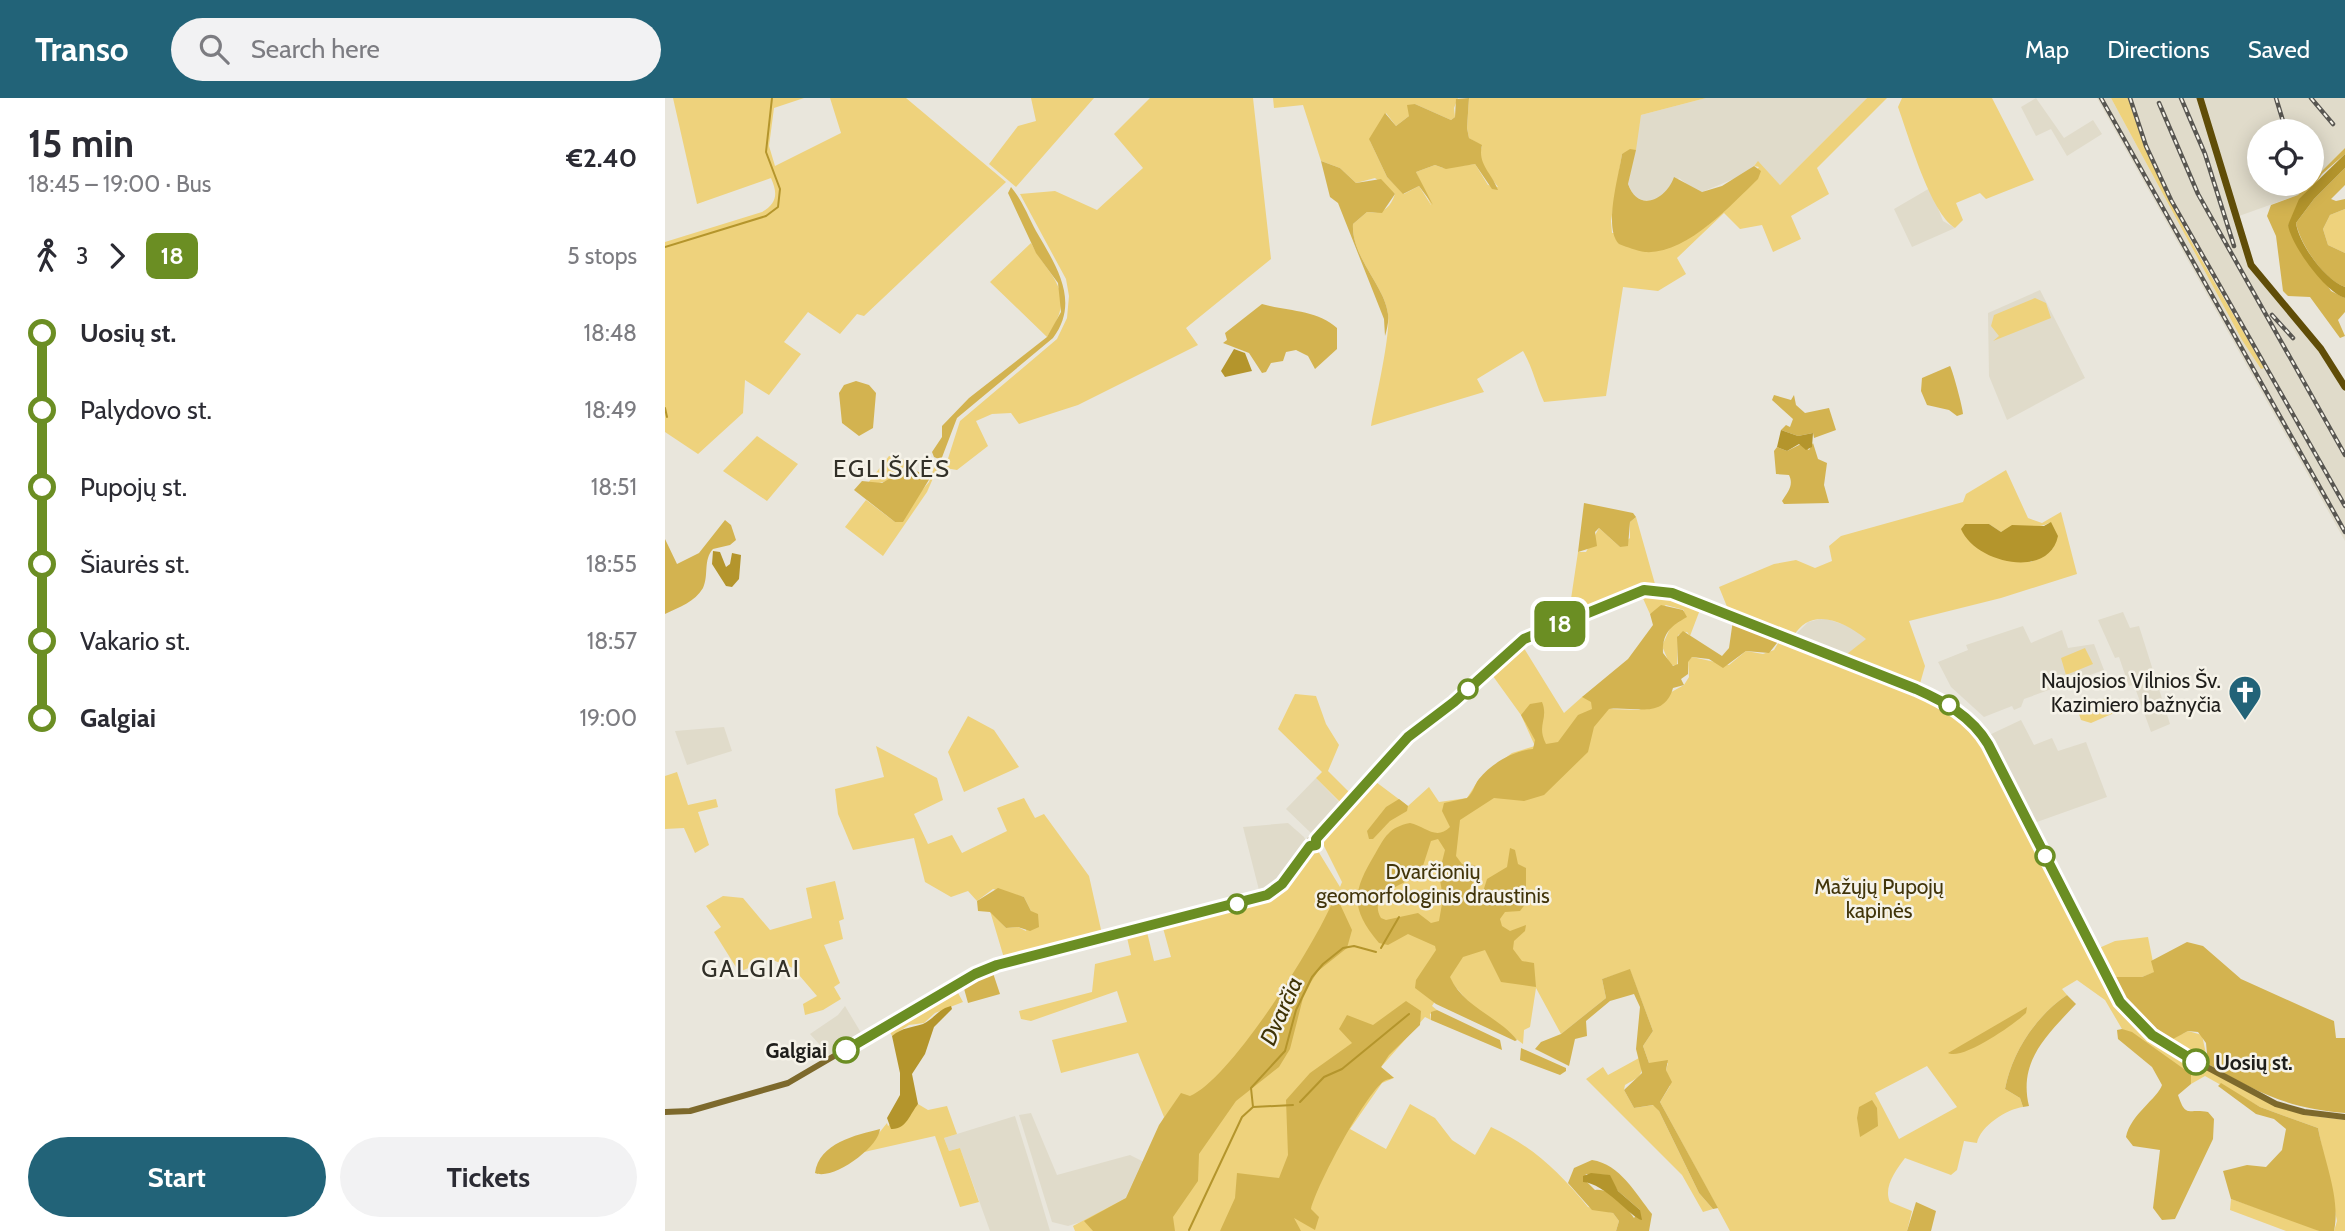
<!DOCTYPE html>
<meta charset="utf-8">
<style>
body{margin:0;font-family:Cabin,sans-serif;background:#f2f2f3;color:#2b2b33;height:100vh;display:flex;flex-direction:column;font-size:26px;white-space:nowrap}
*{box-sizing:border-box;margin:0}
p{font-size:23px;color:#7c7c81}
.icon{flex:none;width:38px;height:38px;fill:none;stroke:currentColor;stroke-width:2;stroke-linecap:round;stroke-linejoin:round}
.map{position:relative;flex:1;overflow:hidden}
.drawer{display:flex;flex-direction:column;background:#fff;width:665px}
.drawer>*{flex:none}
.badge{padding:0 14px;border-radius:10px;font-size:24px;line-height:46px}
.fabs{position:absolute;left:1582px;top:21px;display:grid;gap:14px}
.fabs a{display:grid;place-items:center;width:77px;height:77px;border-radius:50%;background:#fff;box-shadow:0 4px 18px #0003;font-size:35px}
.map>.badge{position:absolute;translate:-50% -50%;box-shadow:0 0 0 4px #fff}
.legs{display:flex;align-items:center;gap:10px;height:77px;padding:0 28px;font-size:23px}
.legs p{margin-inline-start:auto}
.head{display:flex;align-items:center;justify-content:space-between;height:119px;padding:0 28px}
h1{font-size:38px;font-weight:700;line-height:52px}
.button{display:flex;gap:14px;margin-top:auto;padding:14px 28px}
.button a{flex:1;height:80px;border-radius:42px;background:#226378;color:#fff;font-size:28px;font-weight:700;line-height:80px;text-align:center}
.button a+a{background:#f2f2f3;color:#2b2b33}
ul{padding:0 28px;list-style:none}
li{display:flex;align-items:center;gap:24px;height:77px;font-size:26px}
li i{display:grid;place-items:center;width:10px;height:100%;margin:0 9px;background:currentColor}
li i::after{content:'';width:18px;height:18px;margin:-9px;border:5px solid;border-radius:50%;background:#fff}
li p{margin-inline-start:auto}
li:first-child i{background:linear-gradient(#0000 50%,currentColor 0)}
li:last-child i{background:linear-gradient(currentColor 50%,#0000 0)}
header{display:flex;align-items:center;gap:42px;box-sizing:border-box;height:98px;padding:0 35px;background:#226378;color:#fff}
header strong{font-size:33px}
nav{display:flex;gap:38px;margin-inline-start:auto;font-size:24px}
.search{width:490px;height:63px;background:#f2f2f3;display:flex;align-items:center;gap:18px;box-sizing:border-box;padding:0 24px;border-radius:38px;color:#7c7c81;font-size:26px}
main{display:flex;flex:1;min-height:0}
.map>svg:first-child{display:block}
.built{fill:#e0dbca}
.green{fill:#eed27c;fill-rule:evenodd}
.forest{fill:#d3b350;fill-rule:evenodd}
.water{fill:#b4952c}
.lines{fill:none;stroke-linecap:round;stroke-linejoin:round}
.stream{stroke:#b4952c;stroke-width:2}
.secondary{stroke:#7d692c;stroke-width:6}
.primary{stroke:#604d08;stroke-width:7}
.rail-casing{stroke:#585651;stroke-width:4.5}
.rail{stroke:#f6f3e9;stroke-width:2;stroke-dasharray:5;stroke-linecap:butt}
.line-1-casing{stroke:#fff;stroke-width:16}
.line-1{stroke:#6b8e23;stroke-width:10}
.stop-1-dot{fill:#fff;stroke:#6b8e23;stroke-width:3.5}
.labels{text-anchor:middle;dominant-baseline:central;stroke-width:5;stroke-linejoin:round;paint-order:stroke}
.poi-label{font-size:21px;fill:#1f1e1b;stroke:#f6f3e9;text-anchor:end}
.park-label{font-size:21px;fill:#42350a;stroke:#f6f3e9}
.stop-label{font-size:21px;font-weight:bold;fill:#1f1e1b;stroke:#f6f3e9;text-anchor:end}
.water-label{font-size:23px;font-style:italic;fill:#3f3306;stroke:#f6f3e9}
.quarter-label{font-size:24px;letter-spacing:2px;fill:#323028;stroke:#f6f3e9}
</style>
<header>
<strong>Transo</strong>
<div class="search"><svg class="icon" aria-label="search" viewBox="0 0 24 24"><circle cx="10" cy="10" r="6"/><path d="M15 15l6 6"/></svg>Search here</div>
<nav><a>Map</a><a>Directions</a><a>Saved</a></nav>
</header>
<main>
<section class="drawer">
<div class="head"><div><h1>15 min</h1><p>18:45 – 19:00 · Bus</p></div><b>€2.40</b></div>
<div class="legs"><svg class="icon" aria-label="walk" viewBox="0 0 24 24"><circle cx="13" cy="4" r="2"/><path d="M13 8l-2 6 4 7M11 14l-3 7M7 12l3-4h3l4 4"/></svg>3<svg class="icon" aria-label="forward" viewBox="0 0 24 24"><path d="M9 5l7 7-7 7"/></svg><b class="badge" style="background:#6b8e23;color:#fff">18</b><p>5 stops</p></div>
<ul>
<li><i style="color:#6b8e23"></i><b>Uosių st.</b><p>18:48</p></li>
<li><i style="color:#6b8e23"></i><span>Palydovo st.</span><p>18:49</p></li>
<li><i style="color:#6b8e23"></i><span>Pupojų st.</span><p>18:51</p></li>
<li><i style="color:#6b8e23"></i><span>Šiaurės st.</span><p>18:55</p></li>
<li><i style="color:#6b8e23"></i><span>Vakario st.</span><p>18:57</p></li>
<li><i style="color:#6b8e23"></i><b>Galgiai</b><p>19:00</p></li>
</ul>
<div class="button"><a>Start</a><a>Tickets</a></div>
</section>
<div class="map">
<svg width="1680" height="1133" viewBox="0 0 1680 1133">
<rect width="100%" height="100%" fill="#e9e6dc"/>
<!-- built -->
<path class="built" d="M1041 0H1202L1115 87 1093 64 1078 77 1037 94 1031 93 1014 80 1000 97 991 102H977L969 98 963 86 976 17Z
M1371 0 1399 40 1428 22 1437 36 1402 58 1386 31 1371 38 1356 9Z
M1432 0H1446L1577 242 1599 270 1503 100 1481 53 1464 0H1532L1585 171 1667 270 1680 295V443Z
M1537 0H1680V50L1647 84V33H1594V86H1645L1633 97 1574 118Z
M1265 90 1278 123 1290 130 1247 149 1229 111Z
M1375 192 1420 280 1342 322 1324 278 1323 215Z
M1458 514 1465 530 1474 528 1505 626 1486 634 1469 587 1464 588 1454 559 1450 560 1433 522Z
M1159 520 1186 529 1202 541 1178 559 1128 539 1143 524Z
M1358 528 1366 545 1397 532 1403 550 1429 546 1439 572 1359 601 1356 609 1349 612 1347 608 1319 619 1286 589 1273 564 1303 552 1301 547Z
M1356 622 1369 647 1387 640 1393 653 1421 644 1442 699 1366 726 1322 638Z
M59 629 67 653 22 667 10 633Z
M651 680 676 706 647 736 621 711Z
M623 725 639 739 643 748 611 786 595 796 578 729Z
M180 908 198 938 164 957 145 936 173 917Z
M366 1015 392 1077 465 1057 479 1064 461 1100 419 1123 403 1128 387 1124 354 1017Z
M350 1018 365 1066 385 1133H325L295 1050 284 1053 279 1040Z"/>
<!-- green -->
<path class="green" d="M8 0H139L109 10 104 48 110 68 176 35 165 0H241L341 84 199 218 192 216 175 236 143 214 119 244 136 256 104 297 80 282 78 315 33 356 0 334V144L97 114C112 105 113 96 106 80L32 106Z
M366 0H429L351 89 324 66 353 28 371 23Z
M485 0H588L606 161 521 230 533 247 413 307 354 326 346 315 327 316 311 323 323 348 292 372 280 370 295 323 392 241 402 220 404 198 401 181 355 96 390 93 432 112 478 70 449 36Z
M608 0H793L789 10 790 19 786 22 750 6 744 18 731 28 721 15 705 43 722 79 739 96 754 88 766 107 751 74 770 67 778 70 810 66 823 87 833 89C824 76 811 64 817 48L804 40 802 30 804 0H1041L976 17 971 52 957 56 946 123 947 135 1042 128 1048 119 1059 112 1094 69 1089 68 1093 63 1115 87 1202 0H1222L1152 70 1164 96 1126 118 1136 141 1108 154 1097 127 1075 131 1059 115 1012 160 1021 176 993 193 958 189 941 298 879 304C871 287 868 270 858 253L812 281 819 294 706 328C710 303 726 237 723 216 720 188 686 159 688 126L702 114C717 116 725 111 730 96L710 80 691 85 675 70 656 63 638 7 609 10Z
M1237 0H1327L1369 82 1321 101 1315 95 1291 105 1298 122 1290 130C1265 114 1244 39 1233 9Z
M1446 0H1464C1492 97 1550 182 1599 270L1596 271 1577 242Z
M1680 111V155L1663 147 1658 131 1665 117Z
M366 145C385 181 414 193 382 239L325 184Z
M1370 200 1381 205 1386 220 1328 243 1334 238 1326 228 1329 217Z
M92 338 133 366 102 403 58 373Z
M224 358 243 363C234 378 220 388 203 385Z
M272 361 276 362 262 394 218 458 180 429 201 402 230 424 264 384Z
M1341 372 1363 420 1377 425 1396 414 1412 476 1336 500 1244 523 1260 568 1254 589 1178 559 1201 541C1180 524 1146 507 1128 539L1065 516 1054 489 1109 466 1131 462 1150 470 1167 463 1164 448 1176 438 1298 404 1301 396ZM1384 425 1388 450 1366 464 1314 427 1324 426 1336 434C1356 423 1370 433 1384 425Z
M971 419 990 486 903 521 913 454H921L934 430 955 449 965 440V424Z
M986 494 1036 509 1025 538 1022 534 1013 537 1012 568 1005 567 997 548 1007 526 1014 524 1019 512 1001 507 985 516 976 496Z
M1116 540 1281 610 1302 626 1316 644 1433 870 1462 917 1493 945 1606 1006 1640 1017 1680 1022V1133H1669L1672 1123 1653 1030 1595 1009 1540 978 1526 986V976L1457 931 1440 902 1412 882 1397 891 1402 897C1371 918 1347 954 1340 991L1355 1000 1358 1009C1342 1011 1315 1028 1312 1045L1299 1043 1292 1072 1286 1077 1240 1060C1231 1072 1218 1089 1225 1104L1247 1113 1242 1133H1065L995 1004 1005 988 1001 972 1003 965H984L978 948 988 933 965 872 937 881 941 900 896 936 871 890 865 929 859 932 858 946 805 906 784 881 767 908 772 912 765 916 766 922 760 919 716 969 729 980 717 985 685 1031 721 1051 745 1006 770 1020 787 1042 810 1057 826 1029C870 1050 893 1073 923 1109L948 1115 954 1123 951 1133H410L408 1128 461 1100 499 1019 473 955 396 975 387 942 462 924 452 893 366 923 356 921 354 913 427 894 430 866 466 857 461 835 603 800 615 791 647 753H653L675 789 677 784 656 742 707 681 743 708 764 689 774 704 802 700 814 681 827 670 847 655 870 648 856 617 825 574 857 547 899 615 917 599 929 594 944 611 974 612 1019 587 1024 579 1023 563 1027 559 1064 567 1081 553 1098 556 1109 552ZM498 830 506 859 489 863 482 834ZM1262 968 1292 1009 1234 1041 1210 995Z
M1420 550 1428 566 1401 577 1396 560Z
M630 596 651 598 661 626 674 647 663 673 687 697 650 737 647 736 676 705 651 680 657 674 613 631Z
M1441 600 1449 603V615L1426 625 1416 622 1414 616 1416 610Z
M303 618 329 632 354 669 299 694 283 654Z
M211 648 272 680 278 702 249 716 263 746 287 737 297 755 342 733 332 710 359 700 370 720 379 716 424 778 437 836 339 860 325 813 341 830 353 829 361 833 366 813 359 799 328 791 312 803 303 793 286 799 260 784 249 740 188 752 173 716 170 691 219 679Z
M12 674 23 707 51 701 53 709 33 714 44 747 30 755 19 730 0 731V678Z
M170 783 179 821 174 823 178 841 159 847 175 885 169 889 176 901 158 912 140 917 138 906 152 898 128 870 105 861 74 874 49 834 56 829 41 808 58 798 78 800 105 832 147 820 141 790Z
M1483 839 1490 874 1477 879H1450L1434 850 1450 843Z
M288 892 292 893 298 904 270 915 259 925 244 927 227 938 224 932Z
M1523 933 1537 937 1543 966 1487 934 1517 936Z
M974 960C980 977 975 979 960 987L959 992 969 1010 989 1007 994 1013 1034 1095 1048 1111 1038 1114 1017 1077 921 981 938 969 943 977Z
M253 1006 263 1012 282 1008 292 1036 279 1040 284 1053 295 1050 314 1104 295 1109 270 1038 199 1054 222 1025 223 1028Z
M1566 1101 1643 1127 1654 1133H1621L1565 1112Z"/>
<!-- forest -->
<path class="forest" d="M804 0 802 30 804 40 817 47C812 66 827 75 833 92L827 91 810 66 781 71 770 67 751 74 768 107 754 88 738 96 722 79 704 41 720 15 731 28 744 18 742 7 750 6 786 22 790 19 791 1Z
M1680 50V56L1657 76 1623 127 1666 193 1680 200V214L1673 222 1680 238 1675 240 1645 199 1623 198 1618 193 1611 138 1602 118 1606 107 1633 97Z
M965 51 971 52 963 86C973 115 1001 102 1009 79L1037 94 1057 88 1089 68 1096 73 1093 81C1066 107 1021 157 980 154 972 153 962 149 954 146 938 131 954 77 957 56Z
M656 63 675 70 691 85 716 81 730 96 717 115 702 114 688 126C686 159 720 188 723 216 724 223 722 231 720 238L719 221 673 105 665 99Z
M1680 70V87L1666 101 1671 103 1680 101V111L1665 117 1658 131 1663 147 1680 155V189C1659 182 1635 146 1631 125L1649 101Z
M346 89C357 102 363 118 371 133 390 166 416 203 388 240L292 320 276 362 269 359 267 354 277 339V328L304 300 382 239 396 214 393 185 371 155 343 95Z
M597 206C621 213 653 212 672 230V251L650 271 643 258 631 252 621 254 618 263 606 265 601 274 597 275 584 255 558 245 562 242 560 235Z
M1285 268C1287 270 1298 310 1298 316L1292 318 1284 312 1262 307 1256 293 1257 280Z
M191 283 204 287 211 295 208 330 194 338 177 325 174 295 179 287Z
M1109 297 1126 302 1129 297 1131 307 1140 315 1164 310 1171 332 1149 340 1148 335 1133 338 1116 332 1121 327 1125 329 1128 321 1107 302Z
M1148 345 1153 361 1162 365 1159 387 1164 405 1119 406 1117 403C1123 394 1129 387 1124 377L1111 376 1109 353 1112 349 1122 353 1136 346 1144 352Z
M244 369 265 380 238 424H230L189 392 197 383 217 385Z
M919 405 968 415 971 419 965 424 963 448 955 449 934 430 930 434 932 448 913 454Z
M60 422 66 427 71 442 65 447 48 451C38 462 44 477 38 490 30 504 14 509 0 516V441L12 466 34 455Z
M996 507 1018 512 1022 519C1006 528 997 535 998 555L1008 568 1013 566 1012 539 1018 533 1057 558 1064 550 1068 522 1116 540 1104 555 1081 553 1058 570 1044 561 1027 559 1023 564V576L1016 581 1019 587 1008 590C999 622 969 608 944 611L929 629 923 654 879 697 859 703 829 700 795 722 791 758 797 766 809 767 814 773 803 794V801L816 800 822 781 842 769 845 750 850 752 853 766 861 770V805L855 813 840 814 835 821 837 828 845 833 861 827 860 833 849 843 848 851 857 863 869 865 871 889 836 884 820 852 798 859 785 879C798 909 833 918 852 942L850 943 771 906 750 890 751 882 771 852 770 848 743 836 723 847 714 845C684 809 688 793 710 756 720 739 724 729 745 725 760 728 771 743 785 729L777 713 779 705 802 700C809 694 809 687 814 681 827 665 848 653 868 651L870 642 856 617 865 606 877 604C884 621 871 627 881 646L893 644 913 617 927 611 926 604 917 599 963 561 988 527 985 516ZM773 741 780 752 774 776 778 800 774 823 766 825 753 815 721 822 716 820C701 794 742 787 756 774L766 743Z
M734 701 743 708 742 713 725 723 708 741H704L702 733 721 709Z
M333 790 359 799 366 813 373 816 374 829 365 833 353 829 341 830 325 814 313 813 312 803Z
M668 803 674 804 687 832 682 850 653 873 646 884 638 900 625 951 614 969 571 1003 534 1056 533 1083 508 1119 510 1133H428L419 1123 461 1100 494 1027 516 995 525 998C566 981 650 846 668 803Z
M1522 844 1538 848 1576 881 1669 923 1671 940H1680V1015C1621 1010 1594 995 1543 966L1541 945 1533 934 1523 933 1508 941C1465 926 1450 890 1430 852L1434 850 1450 879H1477L1489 874 1486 863Z
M965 871 988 933 978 948 984 965 1003 962 1001 972 1007 984 995 1004 1053 1110 1048 1111 1034 1095 994 1013 988 1007 969 1010 959 992 977 975 971 951 975 909 969 896 945 903 921 923 922 938 910 941 904 968 870 951 876 944 896 936 941 900 937 881Z
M327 872 335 896 303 905 298 887Z
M1402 897 1411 906C1382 937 1353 963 1364 1008L1358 1009 1355 1000 1340 991C1347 954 1371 918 1402 897Z
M741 903 756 913 755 927 724 957 716 969 729 980C727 980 721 982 719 983 699 998 652 1087 646 1111L654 1119 650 1132 629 1120 636 1133H555L570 1100 572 1075 614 1080 623 1057 621 1002 645 975 687 945 674 931 682 917 708 927Z
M1362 909 1361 915C1350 926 1297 963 1283 955Z
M772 912 835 942 837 952 766 922V914Z
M1457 931 1467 934 1526 976V986L1513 997C1521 1021 1523 1010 1543 1014L1549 1021 1548 1041 1510 1121 1497 1122 1488 1110 1495 1052 1468 1048 1461 1039C1465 1017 1493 1000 1497 987L1487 969 1453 941 1452 932Z
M856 950 901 970V973L895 977 855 962Z
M1556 985 1595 1009 1653 1030C1659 1062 1676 1101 1669 1133H1654L1566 1101 1558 1073 1582 1067 1601 1069 1617 1052 1621 1031 1609 1021 1591 1016 1553 988Z
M1207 1002 1212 1010 1213 1028 1195 1039 1192 1020 1194 1009Z
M215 1031C214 1049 168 1083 150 1075 154 1045 191 1037 215 1031Z
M927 1062C955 1066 971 1096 987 1116L984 1133H951L954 1123 948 1115 927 1112 903 1085 909 1070ZM921 1076 942 1077 953 1093 975 1112 969 1120C960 1107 946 1090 930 1092L919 1081Z
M1251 1104 1271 1113 1266 1133H1242Z"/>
<!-- water -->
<path class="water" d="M1680 56V70L1649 101 1631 125C1634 146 1660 182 1680 189V200C1660 194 1626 147 1623 127L1634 101Z
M569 251 580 255 587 273 560 279 556 273Z
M1116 332 1133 338 1148 335 1147 349 1141 352 1134 346 1122 353 1112 349Z
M1386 424 1393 438C1384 482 1310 465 1296 431L1300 426H1324L1336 434 1347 427 1379 428Z
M48 453 55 454 61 469 65 466 67 455 76 457 74 481 67 489 61 488 47 466Z
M286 908 287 911 269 929 260 956 247 976 253 1006C245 1016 241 1032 226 1031L222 1020 235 997V975L227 938C238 929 246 930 258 926 269 921 273 911 286 908Z
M926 1075 945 1077 953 1093 975 1112 977 1122C967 1121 940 1085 918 1084V1078Z"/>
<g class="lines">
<!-- stream -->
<path class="stream" d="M0 149 101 118 113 109 115 91 101 54 107 0
M0 310 2 319
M716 850 734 819
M635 1004 659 979 677 971 744 916
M588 1009 628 1007
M524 1132 577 1019 588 1009 586 990 620 953 631 912 647 879 658 866 678 850 689 848 711 854"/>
<!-- secondary -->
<path class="secondary" d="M0 1014 25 1013 123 985 299 882 332 867 602 797 617 786 645 748V742L651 741 658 735 743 639 789 605 859 541 987 491 1007 495 1262 595 1296 615 1323 646 1446 888 1475 927 1508 951 1611 1006 1639 1014 1680 1019"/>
<!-- primary -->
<path class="primary" d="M1535 0 1586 167 1656 251 1680 289"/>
<defs>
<path id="rail" d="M1436 0 1680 434
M1465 0 1481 48 1506 102 1680 408
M1516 0 1540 56 1569 148
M1611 0 1621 33
M1646 0 1668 26
M1494 5 1533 96 1680 357
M1607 217 1628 240"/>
</defs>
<!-- rail casing -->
<use href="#rail" class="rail-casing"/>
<!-- rail -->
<use href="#rail" class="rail"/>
</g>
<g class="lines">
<defs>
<path id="line-1" d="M181 952 310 876 332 867 602 797 617 786 645 748 651 747V741L743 639 789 604 859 541 979 492 1007 495 1251 591C1280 604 1306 618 1323 646L1455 904 1487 937 1531 964"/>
</defs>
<!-- line-1 casing -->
<use href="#line-1" class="line-1-casing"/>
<!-- line-1 -->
<use href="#line-1" class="line-1"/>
</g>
<!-- icons -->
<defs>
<symbol id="church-pin" viewBox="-11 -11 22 30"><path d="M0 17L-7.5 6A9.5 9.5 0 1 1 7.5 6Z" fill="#226378" stroke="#f6f3e9"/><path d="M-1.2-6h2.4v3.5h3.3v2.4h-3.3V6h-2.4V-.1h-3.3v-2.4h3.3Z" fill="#fff"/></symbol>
</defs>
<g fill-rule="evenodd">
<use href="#church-pin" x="1561" y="575" width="38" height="52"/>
</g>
<!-- markers -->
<g class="stop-1-dot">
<circle cx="803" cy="591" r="9"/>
<circle cx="1284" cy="607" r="9"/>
<circle cx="1380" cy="758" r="9"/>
<circle cx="572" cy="806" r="9"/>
<circle cx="181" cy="952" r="12"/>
<circle cx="1531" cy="964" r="12"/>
</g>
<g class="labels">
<!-- poi labels -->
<g class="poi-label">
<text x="1556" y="582">Naujosios Vilnios Šv.<tspan x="1556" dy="24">Kazimiero bažnyčia</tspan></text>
</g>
<!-- park labels -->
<g class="park-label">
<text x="768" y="773">Dvarčionių<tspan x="768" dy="24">geomorfologinis draustinis</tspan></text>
<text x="1214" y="788">Mažųjų Pupojų<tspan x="1214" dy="24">kapinės</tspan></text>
</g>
<!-- stop labels -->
<g class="stop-label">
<text x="162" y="952">Galgiai</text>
<text x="1550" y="964" text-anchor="start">Uosių st.</text>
</g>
<!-- water labels -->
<g class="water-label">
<text transform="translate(616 913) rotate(-66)">Dvarčia</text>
</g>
<!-- quarter labels -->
<g class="quarter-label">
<text x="227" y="370">EGLIŠKĖS</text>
<text x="86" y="870">GALGIAI</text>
</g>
</g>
</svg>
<div class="fabs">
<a><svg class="icon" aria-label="locate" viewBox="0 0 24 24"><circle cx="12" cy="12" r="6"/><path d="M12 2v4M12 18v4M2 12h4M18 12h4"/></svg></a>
</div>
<b class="badge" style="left:895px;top:526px;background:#6b8e23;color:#fff">18</b>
</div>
</main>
